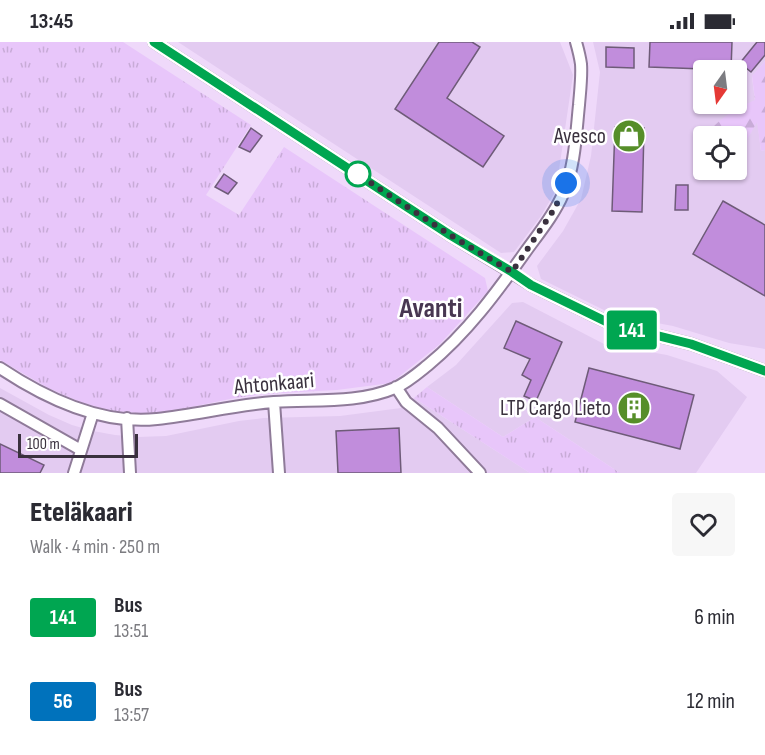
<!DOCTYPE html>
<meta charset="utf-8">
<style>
body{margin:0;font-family:"Sofia Sans Condensed",sans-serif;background:#f7f7f7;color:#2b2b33;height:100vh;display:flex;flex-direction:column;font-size:22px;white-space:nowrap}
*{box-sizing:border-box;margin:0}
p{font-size:20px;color:#7c7c81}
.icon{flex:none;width:33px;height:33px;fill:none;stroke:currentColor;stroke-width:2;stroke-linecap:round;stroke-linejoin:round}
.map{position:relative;height:431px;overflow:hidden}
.panel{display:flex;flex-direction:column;background:#fff;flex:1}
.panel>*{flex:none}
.badge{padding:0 12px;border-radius:4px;font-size:21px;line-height:39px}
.needle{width:39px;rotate:194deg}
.fabs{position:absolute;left:693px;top:18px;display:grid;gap:12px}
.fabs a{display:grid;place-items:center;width:54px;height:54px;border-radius:6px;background:#fff;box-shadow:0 2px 4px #0004;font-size:30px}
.scale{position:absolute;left:18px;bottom:15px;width:120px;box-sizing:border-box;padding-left:6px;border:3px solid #3a313e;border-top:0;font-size:16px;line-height:21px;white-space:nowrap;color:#3a313e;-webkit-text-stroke:4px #fff;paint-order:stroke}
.you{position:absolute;width:30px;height:30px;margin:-15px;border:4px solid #fff;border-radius:50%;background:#1a73e8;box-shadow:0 0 0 9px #1a73e833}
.map>.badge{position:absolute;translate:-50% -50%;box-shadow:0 0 0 3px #fff}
.round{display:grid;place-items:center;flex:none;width:63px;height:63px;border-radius:6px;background:#f7f7f7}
.headline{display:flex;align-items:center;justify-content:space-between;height:102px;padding:0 30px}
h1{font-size:28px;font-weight:800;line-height:45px}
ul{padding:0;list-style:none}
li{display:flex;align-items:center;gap:18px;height:84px;padding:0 30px}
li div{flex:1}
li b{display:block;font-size:22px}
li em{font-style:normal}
li .badge{min-width:66px;font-weight:700;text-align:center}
.status{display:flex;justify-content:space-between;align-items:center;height:42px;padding:0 30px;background:#fff;direction:ltr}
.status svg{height:16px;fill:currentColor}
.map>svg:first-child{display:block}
.built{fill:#e3cbf1;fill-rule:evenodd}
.grass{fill:url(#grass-tufts)}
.forest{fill:url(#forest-firs)}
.building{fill:#c18ddc;stroke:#6e5b78;stroke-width:1.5}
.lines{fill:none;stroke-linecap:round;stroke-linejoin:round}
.minor-casing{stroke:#8f7b99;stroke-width:14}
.minor{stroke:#fff;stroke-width:10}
.line-casing{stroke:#fff;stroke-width:14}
.line{stroke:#00a651;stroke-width:9}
.walk{stroke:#3a313e;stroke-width:6;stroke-dasharray:0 10.8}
.stop-dot{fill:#fff;stroke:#00a651;stroke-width:3}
.labels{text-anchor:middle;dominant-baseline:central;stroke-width:5;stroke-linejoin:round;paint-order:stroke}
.poi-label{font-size:22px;fill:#3a313e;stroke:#fff;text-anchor:end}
.street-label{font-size:22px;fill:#3a313e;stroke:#fff}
.district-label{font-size:28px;font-weight:bold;fill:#483751;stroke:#fff}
</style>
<div class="status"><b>13:45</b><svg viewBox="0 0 49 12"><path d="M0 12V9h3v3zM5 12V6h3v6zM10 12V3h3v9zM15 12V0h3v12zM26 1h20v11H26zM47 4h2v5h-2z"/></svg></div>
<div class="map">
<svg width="765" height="431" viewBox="0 0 765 431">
<defs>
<pattern id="grass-tufts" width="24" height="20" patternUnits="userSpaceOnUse" patternTransform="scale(1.5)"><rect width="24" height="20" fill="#e8c6fa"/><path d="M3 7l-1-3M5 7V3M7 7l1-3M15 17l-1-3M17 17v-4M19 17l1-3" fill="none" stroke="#c8abd7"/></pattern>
<pattern id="forest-firs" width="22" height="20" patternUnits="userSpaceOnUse" patternTransform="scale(1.5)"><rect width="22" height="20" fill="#e8c6fa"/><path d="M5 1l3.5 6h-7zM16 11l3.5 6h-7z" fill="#c8abd7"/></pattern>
</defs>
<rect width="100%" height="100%" fill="#efd9fa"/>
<!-- built -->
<path class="built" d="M178 0H560L573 33 556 148 541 174 514 210 501 211Z
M593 0H765V19L752 35 761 109 765 108V307L729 301 673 284 614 273 541 237 537 224 563 189 581 157 591 114 600 30ZM704 28H736V62H704ZM704 94H736V128H704Z
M523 260 604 302 667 313 717 329 747 355 696 431H620L535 375 503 395 427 345 456 323 512 261Z
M0 346 49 373 72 383 93 389 115 393 138 395 166 394 239 379 264 376 340 374 401 366 414 356 530 431H0Z"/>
<!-- grass -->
<path class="grass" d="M0 0H123L251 83 206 153 239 173 284 105 485 236 488 249 440 302 391 341 337 348 263 352 235 356 162 371H138L111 369 80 360 48 346 0 318Z
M427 345 503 395 535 375 620 431H530L414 356Z"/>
<!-- forest -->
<path class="forest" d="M765 19V108L761 109 757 80 737 116 736 94H707V92C722 74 734 68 755 58L752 34Z"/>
<!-- building -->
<path class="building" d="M439 0H472L480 5 447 56 504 94 483 125 395 67Z
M650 0H732L731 28 649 25Z
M757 0H765V13L751 30 740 21Z
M606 5 634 6V26L606 25Z
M615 85 644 86 642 170 612 169Z
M251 86 262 94 250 110 239 105Z
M224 132 237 141 228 152 215 145Z
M676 143H688V168H675Z
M723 159 765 183V254L693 212Z
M516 279 562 300 536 359 524 354 531 338 522 333 530 317 504 306Z
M589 326 694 353 680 407 575 380Z
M399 386 401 431H338L336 389Z
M0 402 44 423 40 431H0Z"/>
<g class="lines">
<defs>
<path id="minor" d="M154 0 450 193 511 230 531 243 611 282 691 302 765 329
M0 326C45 356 102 383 157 377 196 373 234 363 274 360 314 357 357 362 395 346 408 340 418 331 428 323 467 291 497 250 526 209 539 191 554 173 563 152 575 125 576 92 579 63 580 50 582 35 581 22 580 15 578 7 576 0
M396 345 406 360 438 386 480 431
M274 360 279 431
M0 362 81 408
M127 376 130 431
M74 431 93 371"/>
</defs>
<!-- minor casing -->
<use href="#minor" class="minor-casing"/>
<!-- minor -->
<use href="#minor" class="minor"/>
</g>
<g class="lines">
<defs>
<path id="line" d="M154 0 450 193 512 230 531 243 611 282 691 302 765 329"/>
</defs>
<!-- line casing -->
<use href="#line" class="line-casing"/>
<!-- line -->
<use href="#line" class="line"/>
<!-- walk -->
<path class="walk" d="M358 132 351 128 450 193 512 230 555 166 566 141"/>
</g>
<!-- icons -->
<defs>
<symbol id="shop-disc" viewBox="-11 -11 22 22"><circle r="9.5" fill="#568e29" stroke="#fff"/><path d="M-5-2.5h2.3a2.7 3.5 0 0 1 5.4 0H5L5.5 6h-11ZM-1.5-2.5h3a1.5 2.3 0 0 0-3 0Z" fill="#fff"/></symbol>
<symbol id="building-disc" viewBox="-11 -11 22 22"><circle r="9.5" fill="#568e29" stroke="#fff"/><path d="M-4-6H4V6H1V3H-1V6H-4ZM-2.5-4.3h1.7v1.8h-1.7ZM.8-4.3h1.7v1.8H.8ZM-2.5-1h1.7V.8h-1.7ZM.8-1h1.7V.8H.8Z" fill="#fff"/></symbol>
</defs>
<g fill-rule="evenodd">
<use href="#shop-disc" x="610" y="75" width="38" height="38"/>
<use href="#building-disc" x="615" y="347" width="38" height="38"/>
</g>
<!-- markers -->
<circle class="stop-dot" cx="358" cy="132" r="12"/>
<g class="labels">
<!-- poi labels -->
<g class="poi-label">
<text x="606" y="94">Avesco</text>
<text x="611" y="366">LTP Cargo Lieto</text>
</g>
<!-- street labels -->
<g class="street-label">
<text transform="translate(274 342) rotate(-5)">Ahtonkaari</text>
</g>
<!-- district labels -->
<g class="district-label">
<text x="431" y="266">Avanti</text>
</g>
</g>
</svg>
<div class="fabs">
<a><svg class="needle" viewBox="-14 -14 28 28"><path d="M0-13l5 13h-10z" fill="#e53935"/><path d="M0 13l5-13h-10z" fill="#7c7c81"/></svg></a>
<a><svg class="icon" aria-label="locate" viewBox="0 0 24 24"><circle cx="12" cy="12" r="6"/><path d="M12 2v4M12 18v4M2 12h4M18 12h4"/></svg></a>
</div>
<div class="scale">100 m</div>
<div class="you" style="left:566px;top:141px"></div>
<b class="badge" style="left:632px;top:288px;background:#00a651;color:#fff">141</b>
</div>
<section class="panel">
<div class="headline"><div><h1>Eteläkaari</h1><p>Walk · 4 min · 250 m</p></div><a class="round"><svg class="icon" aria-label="heart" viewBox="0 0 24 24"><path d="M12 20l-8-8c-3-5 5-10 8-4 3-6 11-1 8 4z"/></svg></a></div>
<ul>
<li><span class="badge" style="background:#00a651;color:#fff">141</span><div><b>Bus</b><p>13:51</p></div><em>6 min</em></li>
<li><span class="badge" style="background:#0072bc;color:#fff">56</span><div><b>Bus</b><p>13:57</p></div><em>12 min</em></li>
</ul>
</section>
